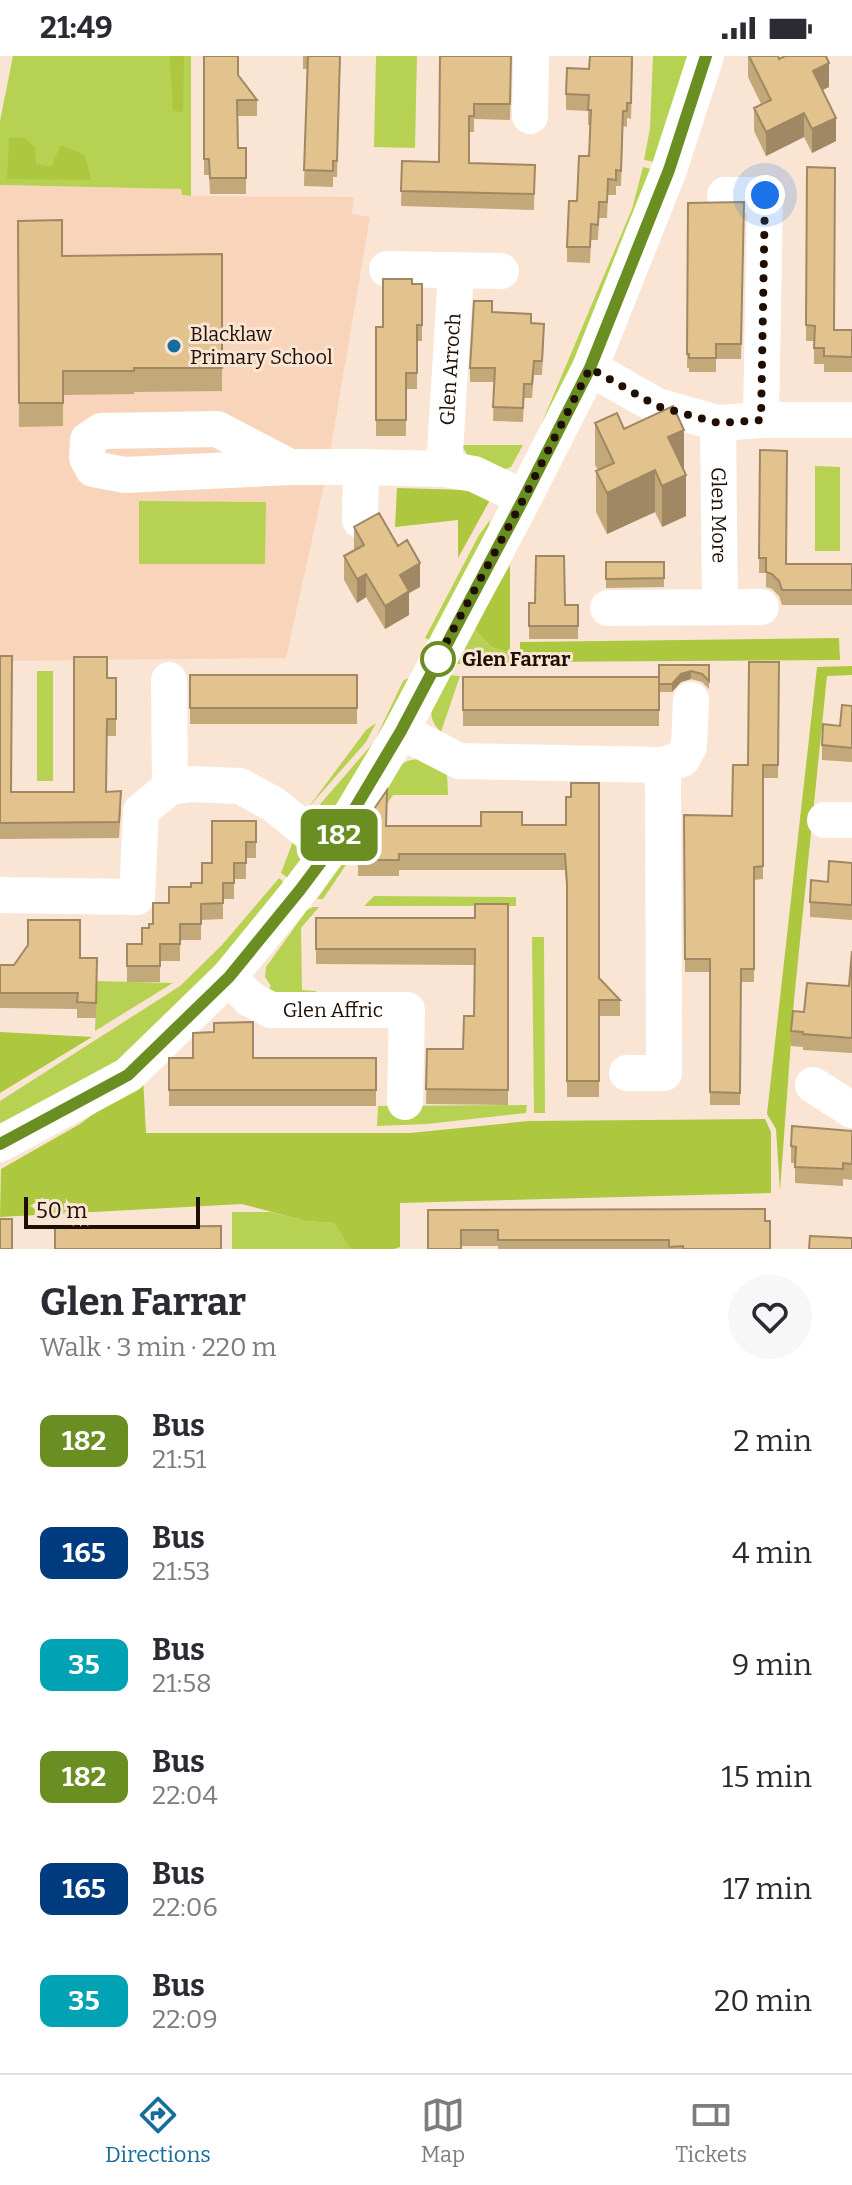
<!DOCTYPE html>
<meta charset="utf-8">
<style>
body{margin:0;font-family:Bitter,serif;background:#f7f7f7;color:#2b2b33;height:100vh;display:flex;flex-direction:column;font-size:30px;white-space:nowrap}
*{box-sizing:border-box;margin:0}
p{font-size:26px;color:#7c7c81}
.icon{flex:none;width:44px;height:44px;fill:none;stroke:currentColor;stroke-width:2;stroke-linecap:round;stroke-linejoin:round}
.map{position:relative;height:1193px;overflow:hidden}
.side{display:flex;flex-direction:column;background:#fff;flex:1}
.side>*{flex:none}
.badge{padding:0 16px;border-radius:12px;font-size:28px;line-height:52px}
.scale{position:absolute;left:24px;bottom:20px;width:176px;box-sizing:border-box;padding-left:8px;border:4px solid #1f0e02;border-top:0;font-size:22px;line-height:28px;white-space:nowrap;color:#1f0e02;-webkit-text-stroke:6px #fae5d5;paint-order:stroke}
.you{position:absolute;width:40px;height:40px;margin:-20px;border:6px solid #fff;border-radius:50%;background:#1a73e8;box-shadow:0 0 0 12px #1a73e833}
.map>.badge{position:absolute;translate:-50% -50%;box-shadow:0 0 0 4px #fff}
.round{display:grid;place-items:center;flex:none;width:84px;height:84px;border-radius:42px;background:#f7f7f7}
.overview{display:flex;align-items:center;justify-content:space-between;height:136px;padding:0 40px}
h1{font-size:38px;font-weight:700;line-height:60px}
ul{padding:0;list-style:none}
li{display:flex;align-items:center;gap:24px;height:112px;padding:0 40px}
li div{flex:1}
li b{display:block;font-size:30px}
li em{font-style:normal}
li .badge{min-width:88px;font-weight:700;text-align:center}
.status{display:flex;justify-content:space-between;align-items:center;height:56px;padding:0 40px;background:#fff;direction:ltr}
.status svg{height:22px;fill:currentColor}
.menu{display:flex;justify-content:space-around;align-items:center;height:112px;border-top:2px solid #e1e1e2;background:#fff;font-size:22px;color:#7c7c81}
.menu a{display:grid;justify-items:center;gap:4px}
.menu .current{color:#166c9c}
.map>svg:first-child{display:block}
.built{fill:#f8d5ba}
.green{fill:#b7d252}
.forest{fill:#adc73f}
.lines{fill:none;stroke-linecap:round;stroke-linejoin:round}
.minor{stroke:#fff;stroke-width:36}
.wall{fill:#c3a879}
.shaded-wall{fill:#9f8863}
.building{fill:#e3c38d;stroke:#9f8863;stroke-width:2}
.line-casing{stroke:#fff;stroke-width:18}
.line{stroke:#6b8e23;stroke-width:12}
.walk{stroke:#1f0e02;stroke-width:8;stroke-dasharray:0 14.4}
.poi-dot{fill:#166c9c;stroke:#fae5d5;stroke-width:3}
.stop-dot{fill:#fff;stroke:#6b8e23;stroke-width:4}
.labels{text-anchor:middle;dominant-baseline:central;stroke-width:6;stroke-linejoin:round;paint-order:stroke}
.poi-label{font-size:20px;fill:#1f0e02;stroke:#fae5d5;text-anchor:start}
.street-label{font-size:20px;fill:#1f0e02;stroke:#fae5d5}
.stop-label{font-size:20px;font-weight:bold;fill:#1f0e02;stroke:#fae5d5;text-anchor:start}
</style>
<div class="status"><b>21:49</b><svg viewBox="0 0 49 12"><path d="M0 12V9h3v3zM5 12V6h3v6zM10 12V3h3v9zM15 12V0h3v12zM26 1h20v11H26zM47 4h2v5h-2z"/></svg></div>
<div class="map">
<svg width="852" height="1193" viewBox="0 0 852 1193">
<rect width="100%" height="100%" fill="#fae5d5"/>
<!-- built -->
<path class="built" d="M0 129 182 133V139L191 140 354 141 352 158 370 161 326 420 286 602 0 605Z"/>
<!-- green -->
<path class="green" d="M13 0H191V140L182 139 181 133 0 129V65Z
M376 0H417L415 92 374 91Z
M653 0H688L660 107 644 104 650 72Z
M643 111 656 114 607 244 532 390 632 153Z
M461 389H523L511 411 503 414 471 404Z
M815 410 840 411V495H815Z
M139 445 266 446 265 508H139Z
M490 464 488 483 434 586 425 582 479 479Z
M474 573 491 591 510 597 511 608H454Z
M37 615H53V725H37Z
M449 619 460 620 441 676C420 656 438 640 449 619Z
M415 622 328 764H318L309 761 374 686 403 625 406 623Z
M376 667 366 686 308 752 366 674Z
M417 703 447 717 448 739H393L323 843H317L341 809 399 710 407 705Z
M295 780 307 800 293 826 281 817Z
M279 822 289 831 222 912 120 1003 63 1042 0 1078V1045L180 930 222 889Z
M374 840 516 841V850H364Z
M313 851H319L301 872 302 934 316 935 317 944 266 937 271 930 265 921 266 911 307 854Z
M532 881H544L545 1057H534Z
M97 925 173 927 95 975Z
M527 1049 526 1057 427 1068 377 1070 378 1050Z
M232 1156H271L306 1165 334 1167 350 1193H232Z"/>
<!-- forest -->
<path class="forest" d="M170 0H184L183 56 173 55Z
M9 82H25L35 92 36 108 51 111 61 89 85 99 91 124 7 123Z
M397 432 469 434 490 444 458 502V464L395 471Z
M510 509V597L491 591 474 573Z
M839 582 840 604 520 606V586Z
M852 610V619L827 620 794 944 780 1135 776 1073 767 1058 817 611Z
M0 976 92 981 0 1037Z
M143 1021 146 1077H410L529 1065 765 1063 771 1076V1137L400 1147V1191L394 1193H350L334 1167 306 1165 242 1148 0 1161 1 1113 80 1068Z"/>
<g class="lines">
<!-- minor -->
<g class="minor">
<path d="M530 60 531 0"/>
<path d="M725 139H765L761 364"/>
<path d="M387 213 501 215"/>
<path d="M590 312 657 350 718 367 761 364H852"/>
<path id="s1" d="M718 367 720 551"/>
<path d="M290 411 217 373 101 375 88 384 87 402 93 413 125 419 290 411H361"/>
<path id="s2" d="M444 413 456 215"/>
<path d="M360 464 361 411 444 413 474 418 524 442"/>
<path d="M608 552 761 551"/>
<path d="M169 624 170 731"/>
<path d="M401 675 459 705 663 709 682 703 689 690 691 644"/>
<path d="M825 764H852"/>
<path d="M0 839 137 841 141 755 170 731 191 728 240 730 273 748 330 794"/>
<path id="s3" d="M229 921 250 943 271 954H407L405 1046"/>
<path d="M627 1017H664L663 709"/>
<path d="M813 1029 852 1054"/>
<path d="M0 1088 128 1019 229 921 300 834 330 794 401 675 524 442 590 312 669 114 706 0"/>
</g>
</g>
<!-- wall -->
<path class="wall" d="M204 0 238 19 257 44V60H237L238 92H246V138H210L209 119H204Z
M303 0H340L337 121H333V131L304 130 307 13H303Z
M440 0H511L510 64 474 63V76H469V107L535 109 534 154 401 150 402 105 439 106Z
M633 0 631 63 627 62V71L623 70 621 130H616V139H608L607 162H599L598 184H591L590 207 567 206V191L589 100 590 69H588V55L566 54V38L589 13Z
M748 0H778L779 3 829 31 823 34 836 85 812 97 804 81 766 100 754 75V52L761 48 748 21Z
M807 111 834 274H852V316H824V308H814V285H806Z
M744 146 741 303H716V316H689V312H687L688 147Z
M18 165 62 200 222 198V335L134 336V338L63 339V370L19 371Z
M422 228V285H417V333H406V380H376V271H383Z
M492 256 531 267 544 282 542 319H534L532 342H524L523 366 493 365 494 326H470V312Z
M595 367 624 373 684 414 686 460 662 471 655 456 607 478 596 456V415L598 414 595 409Z
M760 394 786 508H852V549H782L779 540 772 533 766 531V517H759Z
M354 471 420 531 409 537V559L385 573 366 541 357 547 344 524V500L354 494Z
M606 506H664V531L606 532Z
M529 547 578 549V583H529Z
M0 600 11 736H74L107 622H116V680H107L106 736 121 752 119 782 0 783Z
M779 606 778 722H763V823L754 824V926H741L740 1049H710V916H685L684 759 732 760Z
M709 609V633L702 626 691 623 681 626 672 636H659V670H463V621H659Z
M190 619H357V668H190Z
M852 650V706L822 704V689L840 670Z
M212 765 256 786V802H246V823H234V843H223V863L201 864V884H180V905H160V926H127V888H142L149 872 169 847 191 831 202 827 212 807Z
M566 769 599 922 620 944V960H599V1041H567V843L565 814H399V820H358V780H363L386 770Z
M852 807V864L810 861V846L828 826Z
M508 848V1049L426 1048 427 993H463L474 960 475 909 316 908V862H475Z
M852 895V997L803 994V991L791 990V975L804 956 849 930Z
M97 902 96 962H77V953L0 952V909H14Z
M169 1002H376V1050H169Z
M852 1075V1124L843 1123V1130L795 1127V1107H791V1090Z
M428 1154 765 1165 770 1193H498V1190H461Z"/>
<!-- shaded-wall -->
<path class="shaded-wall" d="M829 7V31L813 38V15Z
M804 57V81L766 100V76Z
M836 62V85L812 97V73Z
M684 374V415L668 381Z
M655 414V456L607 478V437Z
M686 419V460L662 471V430Z
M420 507V531L409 537V559L385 573V550L400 519Z
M366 518V541L357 547V523Z
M691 615V623L681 626 672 636V628L681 618Z"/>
<!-- building -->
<path class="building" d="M204 0H238V19L257 44H237L238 92H246V122H210L209 103H204Z
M308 0H340L337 105H333V115L304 114Z
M440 0H511L510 48H474V60H469V107L535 109 534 138 401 135 402 105 439 106Z
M590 0H632L631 47H627V55H623L621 115 616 114V124L608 123 607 146H599L598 169 591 168 590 191H567L569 145H577L579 100H589L591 54H588L589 39 566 38 567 12 589 13Z
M749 0H778L779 3 785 0H826L829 7 813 15 836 62 812 73 804 57 766 76 754 52 771 44Z
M807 111 835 112 834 274H852V301L824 300V292H814L815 270 806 269Z
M744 146 741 288H716V302H689V298H687L688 147Z
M62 164V200L222 198V312H134V315H63V347H19L18 165Z
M383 223H412V228H422V269H417V317H406V364H376V271H383Z
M474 245H492V256L531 258V267L544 268 542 305H534L532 328H524L523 352 493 351 495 312H470Z
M673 350 684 374 668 381 686 419 662 430 655 414 607 437 596 415 614 407 595 367 617 357 624 373Z
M760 394 787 395 786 508H852V534H782L779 525 772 518 766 516V502H759Z
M379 457 398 490 407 484 420 507 400 519 409 535 385 550 366 518 357 523 344 500 364 489 354 471Z
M536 500H564L565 549H578V570H529V547H535Z
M606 506H664V522L606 523Z
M0 600H12L11 736H74V601H107V622H116V663H107L106 736 121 735 119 766 0 767Z
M749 606H779L778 709H763V810L754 811V913H741L740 1037 710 1036V903H685L684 759 732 760 733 709H748Z
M659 609H709V625L702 618 691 615 681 618 672 628H659Z
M190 619H357V652H190Z
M463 621H659V654H463Z
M842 649 852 650V692L822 689 823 668 840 670Z
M571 727H599V922L620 944H599V1025H567V828L565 798H399V804H358V780H363V769L387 734 386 770H481V756H522V769H566V741H571Z
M212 765H256V786H246V807H234V827H223V847L201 848V868H180V888H160V910H127V888H142V872H149V868H153V847H169V831H191V827H202V807H212Z
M829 805 852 807V849L810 846 811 824 828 826Z
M475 848H508V1034L426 1033 427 993H463L464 960H474L475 893H316V862H475Z
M28 864H80V902H97L96 947 77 946 78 937H0V909H14L28 889Z
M852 895V982L803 978V976L791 975 793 955 804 956 807 927 849 930Z
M253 966V1002H376V1034H169V1002H193V977L214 976V967Z
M792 1070 852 1075V1108L843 1107V1113L795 1111 796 1091 791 1090Z
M765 1153V1165H770V1193H683V1190L669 1191V1184H498V1174H461V1193H428V1154Z
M0 1163H12V1193H0Z
M221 1170V1193H55V1171Z
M810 1180 852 1182V1193H809Z"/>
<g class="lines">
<defs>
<path id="line" d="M0 1088 128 1019 229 921 300 834 330 794 401 675 524 442 590 312 669 114 706 0"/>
</defs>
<!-- line casing -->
<use href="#line" class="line-casing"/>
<!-- line -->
<use href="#line" class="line"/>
<!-- walk -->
<path class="walk" d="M438 603 432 613 524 442 590 312 657 350 718 367 761 364 765 139"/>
</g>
<!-- markers -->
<circle class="poi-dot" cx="174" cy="290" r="8"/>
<circle class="stop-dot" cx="438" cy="603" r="16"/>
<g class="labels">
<!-- poi labels -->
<g class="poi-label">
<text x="190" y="278">Blacklaw<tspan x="190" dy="23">Primary School</tspan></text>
</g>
<!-- street labels -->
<g class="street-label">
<text stroke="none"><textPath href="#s2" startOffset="100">Glen Arroch</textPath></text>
<text stroke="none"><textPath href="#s1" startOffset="92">Glen More</textPath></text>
<text stroke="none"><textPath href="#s3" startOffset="116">Glen Affric</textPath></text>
</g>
<!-- stop labels -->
<g class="stop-label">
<text x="462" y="603">Glen Farrar</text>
</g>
</g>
</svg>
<div class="scale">50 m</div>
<div class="you" style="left:765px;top:139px"></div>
<b class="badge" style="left:339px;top:779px;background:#6b8e23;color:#fff">182</b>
</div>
<section class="side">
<div class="overview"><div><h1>Glen Farrar</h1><p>Walk · 3 min · 220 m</p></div><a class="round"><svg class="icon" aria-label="heart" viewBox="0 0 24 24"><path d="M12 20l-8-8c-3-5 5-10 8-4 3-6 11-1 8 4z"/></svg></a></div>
<ul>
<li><span class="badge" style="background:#6b8e23;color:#fff">182</span><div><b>Bus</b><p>21:51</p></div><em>2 min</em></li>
<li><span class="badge" style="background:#003b80;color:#fff">165</span><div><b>Bus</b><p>21:53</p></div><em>4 min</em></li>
<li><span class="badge" style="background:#00a3b4;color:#fff">35</span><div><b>Bus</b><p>21:58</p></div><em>9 min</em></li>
<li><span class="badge" style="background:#6b8e23;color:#fff">182</span><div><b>Bus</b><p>22:04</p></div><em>15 min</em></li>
<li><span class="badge" style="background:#003b80;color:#fff">165</span><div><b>Bus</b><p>22:06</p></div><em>17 min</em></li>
<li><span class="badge" style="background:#00a3b4;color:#fff">35</span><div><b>Bus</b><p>22:09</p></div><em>20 min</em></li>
</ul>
</section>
<nav class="menu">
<a class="current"><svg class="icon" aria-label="directions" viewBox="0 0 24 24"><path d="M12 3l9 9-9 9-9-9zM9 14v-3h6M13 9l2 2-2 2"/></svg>Directions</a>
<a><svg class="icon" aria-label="map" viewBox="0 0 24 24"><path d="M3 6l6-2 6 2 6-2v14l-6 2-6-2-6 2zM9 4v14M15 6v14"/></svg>Map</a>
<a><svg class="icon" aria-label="tickets" viewBox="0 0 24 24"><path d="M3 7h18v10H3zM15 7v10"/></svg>Tickets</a>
</nav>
